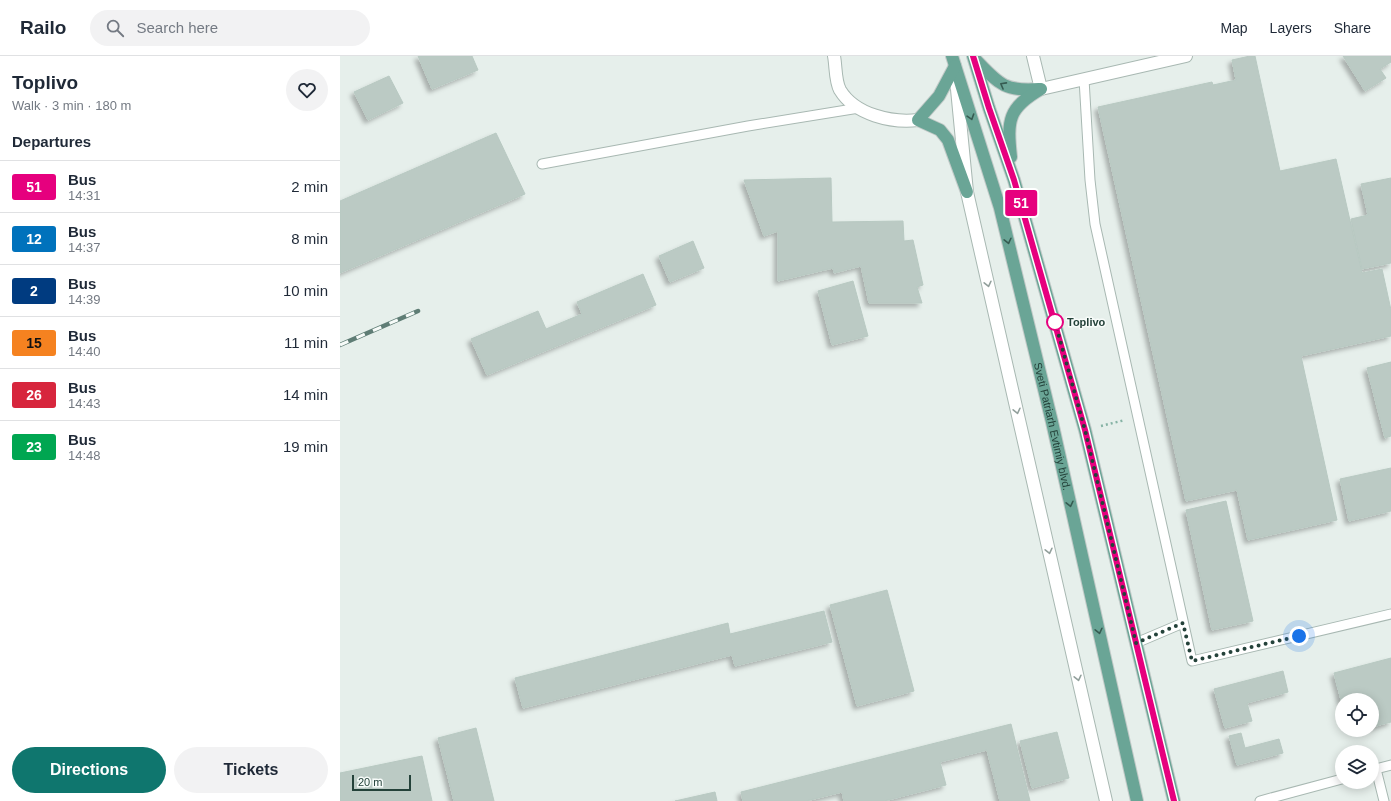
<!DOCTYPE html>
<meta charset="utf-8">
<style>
body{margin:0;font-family:Helvetica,sans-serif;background:#f2f2f3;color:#1f2937;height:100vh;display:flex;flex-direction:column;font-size:15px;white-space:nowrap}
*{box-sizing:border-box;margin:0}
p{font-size:13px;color:#747a83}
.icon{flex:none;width:22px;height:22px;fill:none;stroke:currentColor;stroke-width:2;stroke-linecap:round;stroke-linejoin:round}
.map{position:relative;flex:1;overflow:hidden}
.sheet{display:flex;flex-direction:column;background:#fff;width:340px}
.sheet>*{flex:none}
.badge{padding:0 8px;border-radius:3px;font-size:14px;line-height:26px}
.controls{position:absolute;left:995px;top:637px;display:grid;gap:8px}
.controls a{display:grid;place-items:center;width:44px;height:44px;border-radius:50%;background:#fff;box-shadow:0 2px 10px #0003;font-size:20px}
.scale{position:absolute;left:12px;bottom:10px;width:59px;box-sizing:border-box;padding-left:4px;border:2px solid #24423a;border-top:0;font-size:11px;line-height:14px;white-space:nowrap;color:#24423a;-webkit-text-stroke:3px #f7fbf9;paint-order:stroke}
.you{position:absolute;width:20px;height:20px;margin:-10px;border:3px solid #fff;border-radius:50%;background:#1a73e8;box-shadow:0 0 0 6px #1a73e833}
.map>.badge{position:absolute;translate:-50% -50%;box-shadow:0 0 0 2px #fff}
h2{padding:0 12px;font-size:15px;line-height:36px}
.round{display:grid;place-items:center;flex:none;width:42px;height:42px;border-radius:21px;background:#f2f2f3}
.head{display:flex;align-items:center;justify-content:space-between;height:68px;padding:0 12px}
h1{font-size:19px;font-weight:600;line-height:30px}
.button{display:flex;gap:8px;margin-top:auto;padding:8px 12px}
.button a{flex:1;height:46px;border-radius:24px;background:#0f766e;color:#fff;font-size:16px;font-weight:600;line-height:46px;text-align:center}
.button a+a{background:#f2f2f3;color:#1f2937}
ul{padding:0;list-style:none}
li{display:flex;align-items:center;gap:12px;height:52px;padding:0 12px;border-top:1px solid #e0e1e3}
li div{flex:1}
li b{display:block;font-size:15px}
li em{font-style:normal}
li .badge{min-width:44px;font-weight:700;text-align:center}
header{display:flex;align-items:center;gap:24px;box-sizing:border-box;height:56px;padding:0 20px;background:#fff;border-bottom:1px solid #e0e1e3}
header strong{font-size:19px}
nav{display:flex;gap:22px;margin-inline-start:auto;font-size:14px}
.search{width:280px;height:36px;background:#f2f2f3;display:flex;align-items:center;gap:10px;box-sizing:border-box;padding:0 14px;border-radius:22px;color:#747a83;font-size:15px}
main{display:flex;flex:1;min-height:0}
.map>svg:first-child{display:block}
.building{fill:#bbcac4;stroke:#b8c9c2;filter:url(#shadow)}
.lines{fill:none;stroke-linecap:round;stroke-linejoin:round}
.service-casing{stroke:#a8b8b2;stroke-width:11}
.minor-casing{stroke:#a8b8b2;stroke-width:14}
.primary-casing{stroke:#c2cac8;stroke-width:14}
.path{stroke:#86b3a5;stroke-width:2.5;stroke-dasharray:2 3;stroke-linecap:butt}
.service{stroke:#fff;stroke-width:9}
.minor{stroke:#fff;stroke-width:12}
.primary{stroke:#6aa596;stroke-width:12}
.rail-casing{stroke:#5f7d75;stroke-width:4.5}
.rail{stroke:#f7fbf9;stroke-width:3;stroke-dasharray:9;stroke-linecap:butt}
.oneway{stroke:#365b51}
.oneway2{stroke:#92a09c}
.line-casing{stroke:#fff;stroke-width:9}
.line{stroke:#e6007e;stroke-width:6}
.walk{stroke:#24423a;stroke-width:4;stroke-dasharray:0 7.2}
.stop-dot{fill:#fff;stroke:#e6007e;stroke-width:2}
.labels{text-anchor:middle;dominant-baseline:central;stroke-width:3;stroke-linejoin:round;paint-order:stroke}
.stop-label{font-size:11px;font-weight:bold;fill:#24423a;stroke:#f7fbf9;text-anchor:start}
.street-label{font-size:11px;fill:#24423a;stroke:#f7fbf9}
</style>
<header>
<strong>Railo</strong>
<div class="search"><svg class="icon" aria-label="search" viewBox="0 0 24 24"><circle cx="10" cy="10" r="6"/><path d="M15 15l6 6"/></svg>Search here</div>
<nav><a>Map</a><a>Layers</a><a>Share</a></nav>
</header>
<main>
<section class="sheet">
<div class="head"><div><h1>Toplivo</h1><p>Walk · 3 min · 180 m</p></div><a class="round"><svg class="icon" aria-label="heart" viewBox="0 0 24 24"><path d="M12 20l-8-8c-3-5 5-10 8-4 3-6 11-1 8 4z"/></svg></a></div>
<h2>Departures</h2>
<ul>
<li><span class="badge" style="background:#e6007e;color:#fff">51</span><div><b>Bus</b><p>14:31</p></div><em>2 min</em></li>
<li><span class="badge" style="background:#0072bc;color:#fff">12</span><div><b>Bus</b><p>14:37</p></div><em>8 min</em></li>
<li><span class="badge" style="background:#003b80;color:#fff">2</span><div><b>Bus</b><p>14:39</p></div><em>10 min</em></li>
<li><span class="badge" style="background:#f58220;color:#111">15</span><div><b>Bus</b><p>14:40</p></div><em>11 min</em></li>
<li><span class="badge" style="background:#d7263d;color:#fff">26</span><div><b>Bus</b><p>14:43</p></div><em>14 min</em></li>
<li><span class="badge" style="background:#00a651;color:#fff">23</span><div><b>Bus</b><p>14:48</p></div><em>19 min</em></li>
</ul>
<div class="button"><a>Directions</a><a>Tickets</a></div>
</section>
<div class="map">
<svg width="1051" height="745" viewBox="0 0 1051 745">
<defs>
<filter id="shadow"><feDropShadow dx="-3.5" dy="3.5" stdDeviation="2" flood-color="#0004"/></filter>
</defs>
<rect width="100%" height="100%" fill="#e6efeb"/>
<!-- building -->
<path class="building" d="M78 0H132L138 14 92 33Z
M910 0H915L940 115 996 103 1022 217 1042 213 1051 254V280L961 300 997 464 908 484 897 434 846 445 758 51 872 26 873 29 896 24 892 4Z
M1003 0H1051V6L1040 13 1046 22 1025 35Z
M49 20 63 47 28 64 14 36Z
M156 77 185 138 0 217V145Z
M491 122 492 166 563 165 564 185 573 184 583 229 577 231 582 247H529L521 210 494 217 493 212 438 225V175L424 180 404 124Z
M1051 122V207L1022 213 1011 163 1028 159 1021 128Z
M353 185 364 212 330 226 319 200Z
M303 218 316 249 147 319 131 283 198 255 206 273 242 258 237 246Z
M513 225 528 280 492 289 478 235Z
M1051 306V380L1045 382 1027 312Z
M1051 412V455L1009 465 1000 423Z
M886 445 913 565 872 574 846 454Z
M547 534 574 635 517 650 490 549Z
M484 555 492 586 395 610 392 599 183 652 175 622 388 567 390 578Z
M1051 602V666L1032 671V644H1002V648L994 617Z
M943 615 948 636 907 647 912 665 885 672 874 633Z
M671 668 690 745H660L647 694 600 706 606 729 544 745H504L502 736 466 745H403L401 736Z
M136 672 154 745H114L98 682Z
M717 676 729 722 692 732 680 685Z
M901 677 905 692 939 683 943 697 897 709 889 680Z
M82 700 92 745H0V717Z
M375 736 377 745H335Z"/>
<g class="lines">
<defs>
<path id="service" d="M744 23 750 124 755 168 852 605 1051 558
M202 108 408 70 519 52
M796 587 843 567
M1036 713 1044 745
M1032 714 1051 709
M920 745 1002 723"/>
<path id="minor" d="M494 0C496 10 495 25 500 34 515 59 552 67 578 64
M693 0 701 33 846 0
M616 23 627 136 766 745"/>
<g id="primary">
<path id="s1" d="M612 0 660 152 712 366 797 745"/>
<path d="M633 0 649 52 674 124 745 374 834 745"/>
<path d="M635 3C658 27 664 36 699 33"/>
<path d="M615 10 599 40 578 64 600 74 608 84 627 136"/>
<path d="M671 101C667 64 668 52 701 33"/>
</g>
</defs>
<!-- service casing -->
<use href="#service" class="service-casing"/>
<!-- minor casing -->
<use href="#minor" class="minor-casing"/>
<!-- primary casing -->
<use href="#primary" class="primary-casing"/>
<!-- path -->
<path class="path" d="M761 370 785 364"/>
<!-- service -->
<use href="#service" class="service"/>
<!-- minor -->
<use href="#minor" class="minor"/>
<!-- primary -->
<use href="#primary" class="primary"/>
<defs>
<path id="rail" d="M0 289 78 255"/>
</defs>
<!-- rail casing -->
<use href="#rail" class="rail-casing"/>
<!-- rail -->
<use href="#rail" class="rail"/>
</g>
<!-- one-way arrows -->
<defs><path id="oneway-chevron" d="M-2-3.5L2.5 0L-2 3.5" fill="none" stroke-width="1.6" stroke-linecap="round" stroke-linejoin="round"/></defs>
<g class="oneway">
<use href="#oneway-chevron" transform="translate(663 29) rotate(-151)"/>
<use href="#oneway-chevron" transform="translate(631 61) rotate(72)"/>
<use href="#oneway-chevron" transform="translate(668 185) rotate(77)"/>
<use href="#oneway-chevron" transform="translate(730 448) rotate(77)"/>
<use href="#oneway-chevron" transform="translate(759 575) rotate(77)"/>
</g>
<g class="oneway2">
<use href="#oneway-chevron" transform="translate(648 228) rotate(77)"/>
<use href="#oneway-chevron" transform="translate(677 355) rotate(77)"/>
<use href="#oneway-chevron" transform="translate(709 495) rotate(77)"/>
<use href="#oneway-chevron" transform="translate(738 622) rotate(77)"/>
</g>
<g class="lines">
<defs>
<path id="line" d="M633 0 649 52 674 124 745 374 834 745"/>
</defs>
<!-- line casing -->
<use href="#line" class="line-casing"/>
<!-- line -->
<use href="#line" class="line"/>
<!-- walk -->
<path class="walk" d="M715 266 745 374 796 587 843 567 852 605 959 580"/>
</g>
<!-- markers -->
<circle class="stop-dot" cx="715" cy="266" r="8"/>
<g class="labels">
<!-- stop labels -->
<g class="stop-label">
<text x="727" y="266">Toplivo</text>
</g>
<!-- street labels -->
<g class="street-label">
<text stroke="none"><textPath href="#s1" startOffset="384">Sveti Patriarh Evtimiy blvd.</textPath></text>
</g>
</g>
</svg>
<div class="controls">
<a><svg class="icon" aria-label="locate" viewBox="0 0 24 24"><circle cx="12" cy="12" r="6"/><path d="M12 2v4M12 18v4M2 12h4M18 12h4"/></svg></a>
<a><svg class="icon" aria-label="layers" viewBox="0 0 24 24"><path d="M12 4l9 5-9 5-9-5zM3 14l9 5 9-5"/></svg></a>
</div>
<div class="scale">20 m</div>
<div class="you" style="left:959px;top:580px"></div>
<b class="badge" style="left:681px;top:147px;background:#e6007e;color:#fff">51</b>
</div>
</main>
